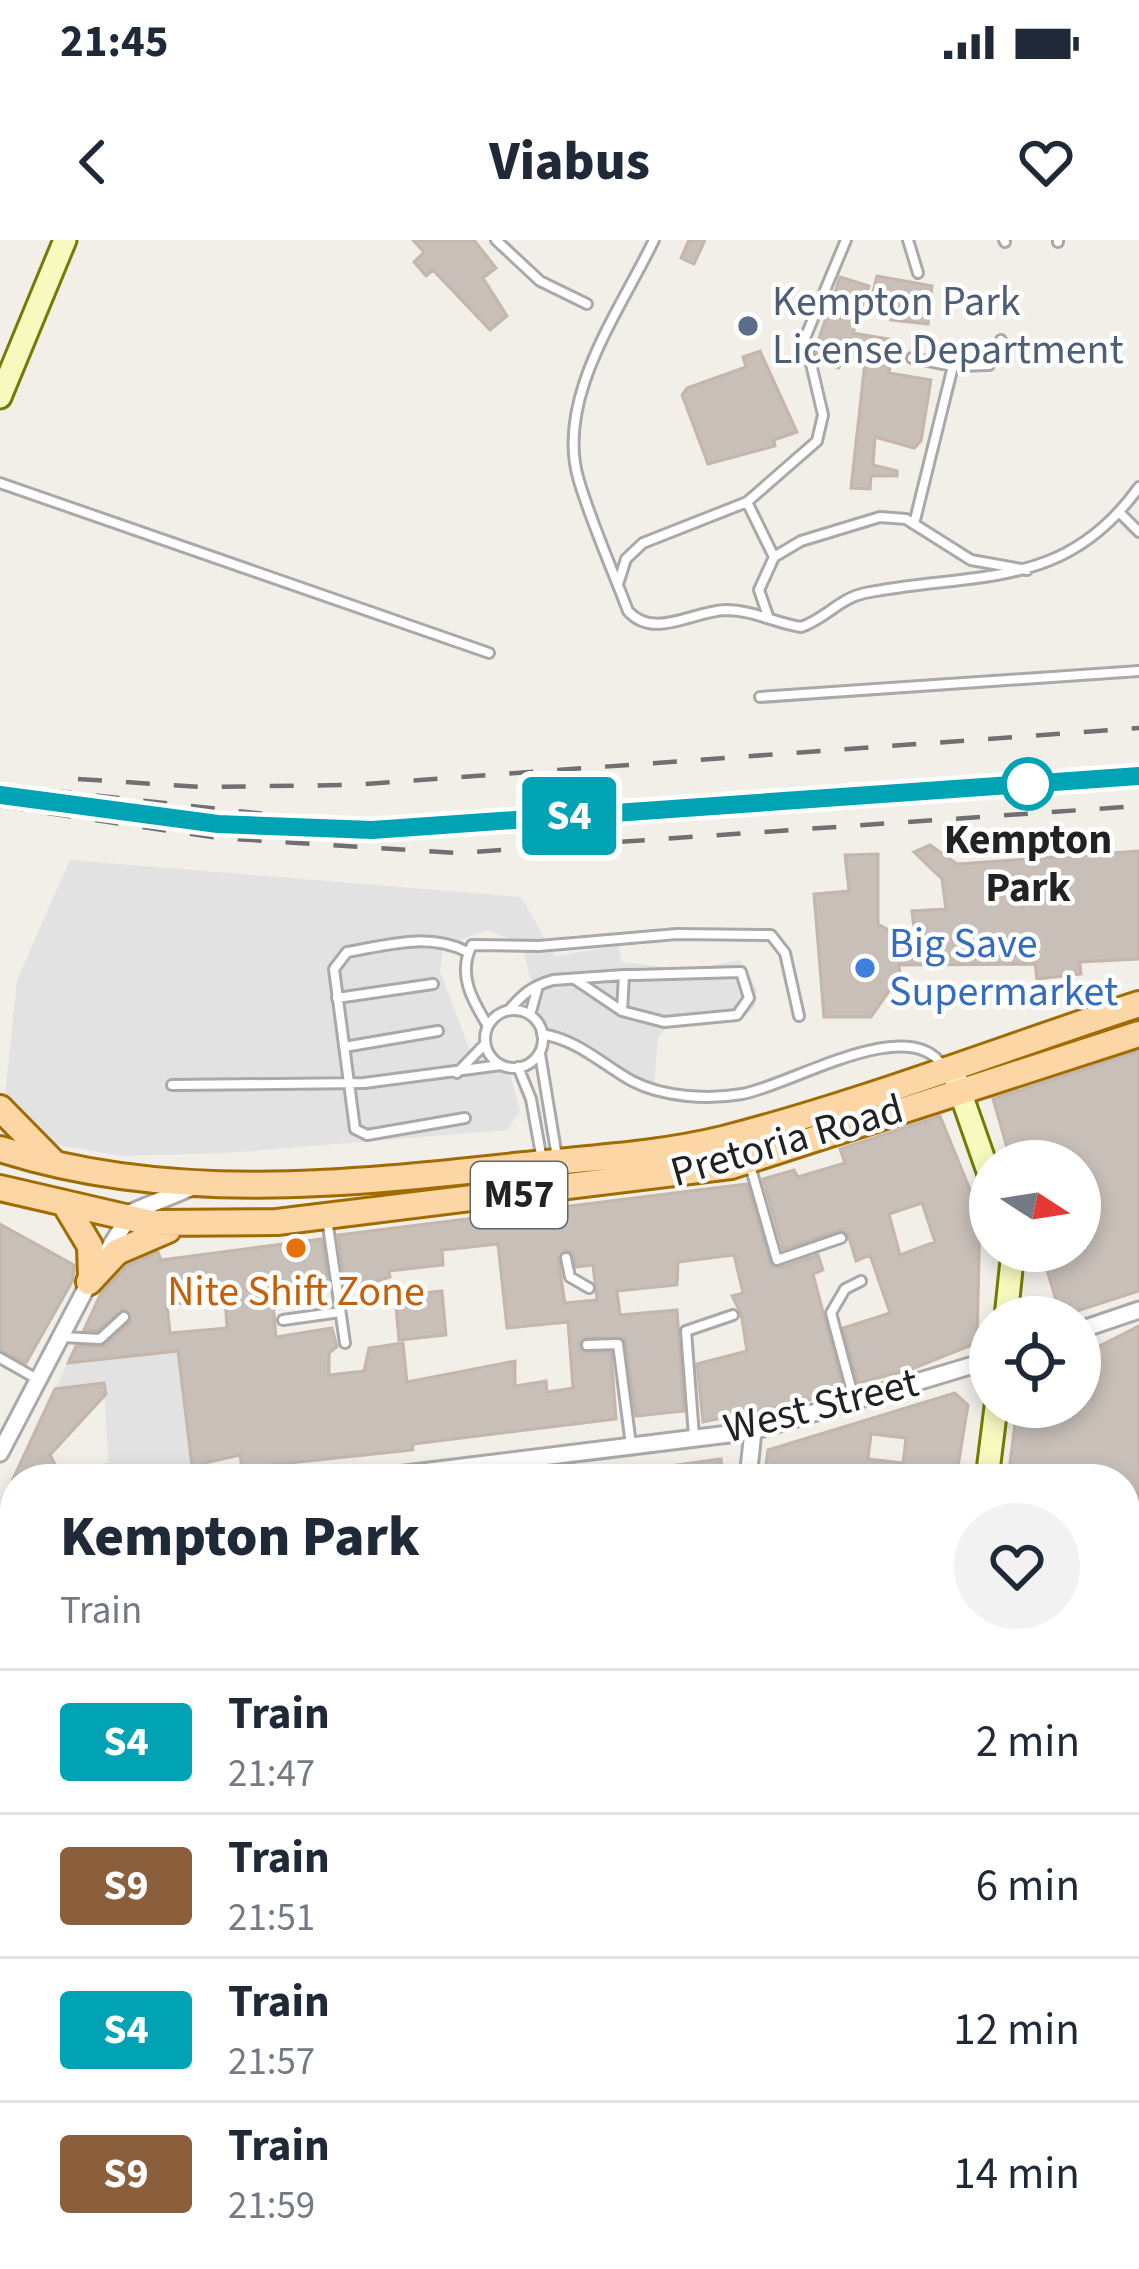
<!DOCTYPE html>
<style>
body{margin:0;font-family:"Source Sans 3",sans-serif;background:#f2f2f3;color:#1f2937;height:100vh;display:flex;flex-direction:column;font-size:45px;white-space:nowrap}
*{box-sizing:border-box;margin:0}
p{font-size:39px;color:#747a83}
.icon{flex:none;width:66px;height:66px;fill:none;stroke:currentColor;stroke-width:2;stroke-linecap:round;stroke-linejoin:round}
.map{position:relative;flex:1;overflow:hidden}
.side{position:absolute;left:0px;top:1224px;width:1140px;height:807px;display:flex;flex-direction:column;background:#fff;border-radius:48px 48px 0 0;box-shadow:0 6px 18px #0003}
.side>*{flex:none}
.badge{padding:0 24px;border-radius:9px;font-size:42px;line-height:78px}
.needle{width:78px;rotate:102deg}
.buttons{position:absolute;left:969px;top:900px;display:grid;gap:24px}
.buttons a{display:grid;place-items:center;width:132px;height:132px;border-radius:50%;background:#fff;box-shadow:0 6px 18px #0003;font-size:60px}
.map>.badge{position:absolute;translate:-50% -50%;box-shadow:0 0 0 6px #fff}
.round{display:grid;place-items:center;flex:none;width:126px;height:126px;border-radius:63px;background:#f2f2f3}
.summary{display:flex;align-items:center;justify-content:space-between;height:204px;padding:0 60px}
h1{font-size:57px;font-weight:800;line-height:90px}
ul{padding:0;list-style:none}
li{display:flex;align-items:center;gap:36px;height:144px;padding:0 60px;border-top:3px solid #e0e1e3}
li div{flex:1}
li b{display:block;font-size:45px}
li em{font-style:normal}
li .badge{min-width:132px;font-weight:700;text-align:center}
.status{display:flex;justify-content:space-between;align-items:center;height:84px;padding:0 60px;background:#fff;direction:ltr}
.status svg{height:33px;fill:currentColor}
header{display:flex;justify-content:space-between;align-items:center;height:156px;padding:0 60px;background:#fff;font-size:54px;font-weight:800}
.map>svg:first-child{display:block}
.parking{fill:#e2e2e2}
.building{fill:#c7bfb8;stroke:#c4b6ab;stroke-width:3;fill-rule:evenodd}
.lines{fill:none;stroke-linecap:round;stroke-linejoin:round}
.lane-casing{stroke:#a9a9a9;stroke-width:14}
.street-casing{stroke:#a9a9a9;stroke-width:21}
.secondary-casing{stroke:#707d05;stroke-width:27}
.primary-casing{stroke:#a06b00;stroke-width:30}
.lane{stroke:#fff;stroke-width:8}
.street{stroke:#fff;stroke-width:15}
.secondary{stroke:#f7fabf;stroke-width:21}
.primary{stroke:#fcd6a4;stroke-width:24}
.rail{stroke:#707070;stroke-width:4.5;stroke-dasharray:24 24;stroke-linecap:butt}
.line-casing{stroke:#fff;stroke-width:27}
.line{stroke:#00a3b4;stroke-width:18}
.service-dot{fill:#5c6f8a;stroke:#fff;stroke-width:4.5}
.stop-dot{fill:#fff;stroke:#00a3b4;stroke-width:6}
.shop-dot{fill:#3f7fe0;stroke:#fff;stroke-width:4.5}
.food-dot{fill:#e8710a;stroke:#fff;stroke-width:4.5}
.labels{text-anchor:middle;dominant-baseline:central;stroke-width:9;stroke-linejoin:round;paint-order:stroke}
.shield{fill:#fff;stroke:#646464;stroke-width:3}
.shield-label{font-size:39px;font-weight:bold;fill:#222}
.service-label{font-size:42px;fill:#4e5e75;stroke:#fff;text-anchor:start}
.stop-label{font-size:42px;font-weight:bold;fill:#222;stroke:#fff}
.shop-label{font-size:42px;fill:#366cbe;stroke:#fff;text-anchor:start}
.street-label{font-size:42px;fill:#222;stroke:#fff}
.food-label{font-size:42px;fill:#c56008;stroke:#fff}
</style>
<div class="status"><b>21:45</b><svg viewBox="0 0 49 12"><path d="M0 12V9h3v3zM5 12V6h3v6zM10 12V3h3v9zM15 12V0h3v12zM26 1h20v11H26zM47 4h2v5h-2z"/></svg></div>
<header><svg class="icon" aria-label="back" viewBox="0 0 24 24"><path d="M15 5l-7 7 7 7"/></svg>Viabus<svg class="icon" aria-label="heart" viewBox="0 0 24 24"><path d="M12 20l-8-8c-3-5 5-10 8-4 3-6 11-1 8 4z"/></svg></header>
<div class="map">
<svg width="1139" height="2029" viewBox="0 0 1139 2029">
<rect width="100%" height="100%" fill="#f2efe9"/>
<!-- parking -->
<path class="parking" d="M70 620 521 657 555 716 618 706 622 722 690 730 740 720 757 749 754 768 739 781 668 786 658 797 654 846 622 842 566 809 538 773 522 703 486 690 443 707 440 731 478 832 492 828 511 837 520 871 507 890 228 913 121 916 55 904 5 856 17 740Z
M178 1110 192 1226 109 1237 104 1144 55 1149 68 1123Z
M1125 1766 1139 1768 1125 1886Z"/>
<!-- building -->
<path class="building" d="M413 0H474L496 28 483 38 507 76 490 90 433 30 426 36 414 22 424 12Z
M689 0H705L694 24 681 18Z
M877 36 932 46 928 84 891 80 894 56 873 52Z
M840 37 869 46 853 93 894 100 889 133 931 140 921 201 914 208 875 197 873 225 897 231V236H871L870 249 851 248 865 122 843 115 839 128 819 122 816 107Z
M760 111 797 192 774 200 775 206 708 224 682 155 687 148 746 127 743 117Z
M930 605 957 624 1139 611V719L1080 722 1081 734 1037 739 1035 724 899 725 900 735 871 777H824L814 654 849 651 845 615 878 614V684L916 705 912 671 946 669 942 639 914 612Z
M1139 811V1051L1061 1076 1041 1011H1080V963L1088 961 1080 921H1011L993 859Z
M940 876 980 974 977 1103 909 1130 858 1143 843 1088 890 1073 870 1015 856 1021 848 994 841 990 783 1009 763 939 794 930 798 937 845 923 840 909ZM922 963 935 1002 900 1015 889 974Z
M747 944 771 1025 780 1028 818 1015 823 1030 813 1034 842 1144 816 1151 818 1158 703 1182 697 1124 747 1111 741 1073 732 1056 743 1053 734 1015 678 1022 677 1045 617 1051 620 1075 677 1070 684 1171 636 1176 625 1100 587 1097 579 1102 582 1112H611L616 1179 413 1204V1210L242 1228 240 1215 192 1226 178 1111 68 1123 76 1106H104L131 1081 123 1069 97 1091 84 1090 101 1053 127 1026 158 1012 161 1020 322 999 328 1044 272 1051 276 1097 332 1088 337 1107 329 1113V1135L364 1131 369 1108 403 1103 407 1142 515 1121V1146L546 1141 547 1152 573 1148 568 1082 507 1088 498 1004 442 1010 443 1025 389 1031 390 1037 346 1052 338 995ZM565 1010 573 1013 576 1027 593 1025 597 1060 565 1063 558 1019ZM225 1058 227 1088 170 1093 167 1065Z
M0 984 74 1025 73 1040 26 1123 0 1110Z
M442 1051 446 1095 399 1100 395 1056Z
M1139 1086V1478L1125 1477V1239H1008L1017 1167H1080V1116Z
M104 1143 106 1154 50 1215 62 1238V1232L107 1225 109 1239H13L55 1149Z
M955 1153 968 1165 956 1239H764L768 1210ZM871 1194 906 1198 903 1223 868 1219Z
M721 1219 723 1239H656L655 1228Z
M0 1357 15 1391V1424L7 1428 15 1447V1512L0 1519Z
M15 1542V1601L0 1570V1549Z
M15 1619V1654L4 1658 15 1684V1724L4 1729 0 1625Z
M15 1750V1799L0 1756Z
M10 1919 15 1929V2016H68L41 2029H0V1924Z
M134 2016H155L161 2029H140Z
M198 2016H311L282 2029H171Z
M748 2016 819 2019 862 2016 861 2029 767 2027Z
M919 2016 963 2021 964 2016H1113L1111 2029H917Z"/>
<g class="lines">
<defs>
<path id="lane" d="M496 0 540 41 587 64
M654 0C620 71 554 159 579 241 592 284 612 329 628 371 654 400 692 371 726 370 753 370 775 383 801 387 825 379 840 358 865 353 976 331 1064 352 1139 247
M908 0 918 33
M1004 0 1005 2
M1058 0V2
M912 118 953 126
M0 243 489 413
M747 262 774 317
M1119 272 1139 292
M914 284 953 126 989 125 1001 100
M618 344 626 319 643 303 747 262 817 201 823 175 805 98 846 0
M768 376 759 350 774 317 801 301 880 277 906 279 971 320 1027 330
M760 457 1139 431
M576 740 622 771
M337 758 433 744
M509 770C523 754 532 746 553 740L624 735H635L741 732 749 758 737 775 664 782 622 771 624 735
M485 799a29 29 0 1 1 58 0a29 29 0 1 1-58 0Z
M530 775 538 746
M488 786C472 760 457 734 472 705L539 706 677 694 771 695 785 713 799 776
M542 794C580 801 600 823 632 841 663 857 707 860 742 854 789 846 907 773 942 825
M344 807 438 791
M540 814 557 917
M518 827 531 859 542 920
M457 833 485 804
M172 845 364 843 501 825
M465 878 367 895 355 889 334 729 347 712C388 705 428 692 468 712
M749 922 777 1020 841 998
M327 979 345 1103
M566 1018 570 1037 589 1048
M283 1080 340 1072
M62 1097 100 1099 124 1077
M587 1105 618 1104 631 1205
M0 1118 37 1139
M854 1159 831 1073 845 1049 861 1041
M694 1196 686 1091 733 1075
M1125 1788 1139 1792
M659 2017 759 2029"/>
<path id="street" d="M105 1015 132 972 190 948
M1080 1090 1139 1070
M0 1213 93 1035
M365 1239 753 1191 990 1120
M748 1239 753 1191
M0 1285 15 1283
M0 1302 15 1334
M0 1842 15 1874
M83 2016 89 2029
M336 2016 342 2029
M657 2029 659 2016
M1131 2029 1139 1955"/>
<path id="secondary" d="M0 157 65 0
M955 837 990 937
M1006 1077 1013 1011
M987 1239 996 1167
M1125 1683 1139 1685
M1125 1736 1139 1738
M894 2029 896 2016"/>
<path id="primary" d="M0 868 53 922
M0 909C171 964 349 944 524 925 591 918 657 915 723 899 863 863 1001 809 1139 764
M0 948 151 983 277 982 731 926 1139 794
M66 966 90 1006 91 1040
M89 1042 117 1012 168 990"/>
</defs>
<!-- lane casing -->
<use href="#lane" class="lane-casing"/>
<!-- street casing -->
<use href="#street" class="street-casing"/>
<!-- secondary casing -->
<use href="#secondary" class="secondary-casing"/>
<!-- primary casing -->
<use href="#primary" class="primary-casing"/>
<!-- lane -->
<use href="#lane" class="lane"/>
<!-- street -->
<use href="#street" class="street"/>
<!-- secondary -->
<use href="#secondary" class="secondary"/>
<!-- primary -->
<use href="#primary" class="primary"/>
<!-- rail -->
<path class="rail" d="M78 539 201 547 351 545 1139 488
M0 545 310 579
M0 566 218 598 459 613 1139 566
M289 589 372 590 1139 536"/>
</g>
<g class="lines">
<defs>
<path id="line" d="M0 555 218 584 372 590 1139 536"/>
</defs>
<!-- line casing -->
<use href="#line" class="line-casing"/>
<!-- line -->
<use href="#line" class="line"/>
</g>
<!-- markers -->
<circle class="service-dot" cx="748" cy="86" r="12"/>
<circle class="stop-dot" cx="1028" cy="544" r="24"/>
<circle class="shop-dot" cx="865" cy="728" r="12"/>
<circle class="food-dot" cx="296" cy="1008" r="12"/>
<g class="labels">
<!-- shield labels -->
<rect class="shield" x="471" y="922" width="96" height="66" rx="9"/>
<g class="shield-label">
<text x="519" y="955">M57</text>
</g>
<!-- service labels -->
<g class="service-label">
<text x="772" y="62">Kempton Park<tspan x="772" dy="48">License Department</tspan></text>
</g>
<!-- stop labels -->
<g class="stop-label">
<text x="1028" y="600">Kempton<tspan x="1028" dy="48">Park</tspan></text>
</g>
<!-- shop labels -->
<g class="shop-label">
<text x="889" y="704">Big Save<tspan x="889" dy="48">Supermarket</tspan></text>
</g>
<!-- street labels -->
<g class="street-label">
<text transform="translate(787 901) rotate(-16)">Pretoria Road</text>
<text transform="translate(821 1166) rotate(-14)">West Street</text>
</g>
<!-- food labels -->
<g class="food-label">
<text x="296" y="1052">Nite Shift Zone</text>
</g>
</g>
</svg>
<div class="buttons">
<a><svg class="needle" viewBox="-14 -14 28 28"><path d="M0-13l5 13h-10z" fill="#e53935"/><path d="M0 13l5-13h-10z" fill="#747a83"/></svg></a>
<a><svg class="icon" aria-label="locate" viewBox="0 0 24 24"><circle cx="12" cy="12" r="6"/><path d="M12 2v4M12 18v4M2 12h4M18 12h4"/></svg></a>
</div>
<b class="badge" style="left:569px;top:576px;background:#00a3b4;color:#fff">S4</b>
<section class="side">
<div class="summary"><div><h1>Kempton Park</h1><p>Train</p></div><a class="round"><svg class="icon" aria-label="heart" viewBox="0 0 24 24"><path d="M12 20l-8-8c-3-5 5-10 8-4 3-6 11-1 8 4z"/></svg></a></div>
<ul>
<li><span class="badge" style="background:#00a3b4;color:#fff">S4</span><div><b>Train</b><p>21:47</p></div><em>2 min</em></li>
<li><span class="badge" style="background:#8b5e3c;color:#fff">S9</span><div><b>Train</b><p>21:51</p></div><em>6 min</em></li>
<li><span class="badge" style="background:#00a3b4;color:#fff">S4</span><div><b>Train</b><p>21:57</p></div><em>12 min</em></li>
<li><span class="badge" style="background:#8b5e3c;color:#fff">S9</span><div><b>Train</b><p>21:59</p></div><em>14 min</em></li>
</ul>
</section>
</div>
